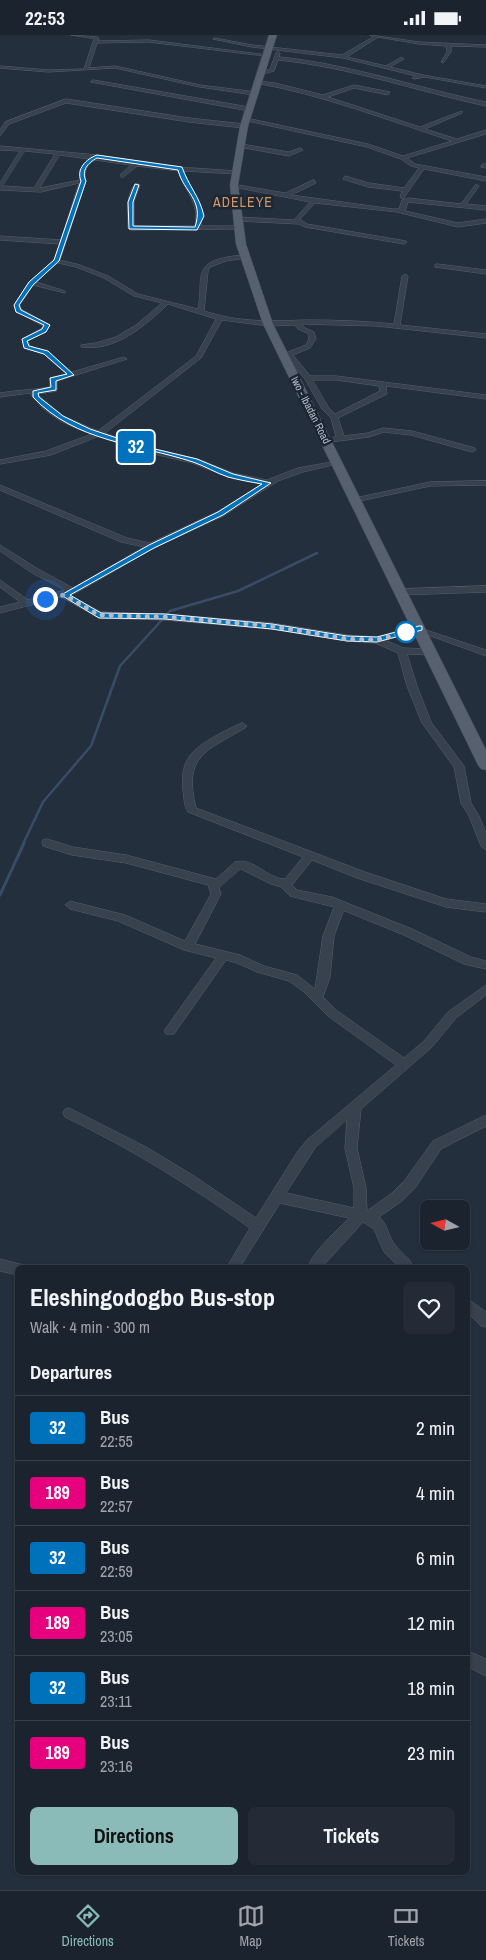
<!DOCTYPE html>
<meta charset="utf-8">
<style>
body{margin:0;font-family:"Archivo Narrow",sans-serif;background:#242b36;color:#f1f3f6;height:100vh;display:flex;flex-direction:column;font-size:19px;white-space:nowrap}
*{box-sizing:border-box;margin:0}
p{font-size:16px;color:#a0a4aa}
.icon{flex:none;width:28px;height:28px;fill:none;stroke:currentColor;stroke-width:2;stroke-linecap:round;stroke-linejoin:round}
.map{position:relative;flex:1;overflow:hidden}
.side{position:absolute;left:15px;top:1230px;width:455px;height:610px;display:flex;flex-direction:column;background:#1b232e;border-radius:8px;box-shadow:0 1px 4px #0004,0 0 0 1px #39404a}
.side>*{flex:none}
.badge{padding:0 10px;border-radius:4px;font-size:18px;line-height:32px}
.needle{width:32px;rotate:278deg}
.buttons{position:absolute;left:420px;top:1165px;display:grid;gap:10px}
.buttons a{display:grid;place-items:center;width:50px;height:50px;border-radius:8px;background:#1b232e;box-shadow:0 1px 4px #0004,0 0 0 1px #39404a;font-size:25px}
.you{position:absolute;width:25px;height:25px;margin:-12px;border:4px solid #fff;border-radius:50%;background:#1a73e8;box-shadow:0 0 0 8px #1a73e833}
.map>.badge{position:absolute;translate:-50% -50%;box-shadow:0 0 0 2px #fff}
h2{padding:0 15px;font-size:19px;line-height:45px}
.round{display:grid;place-items:center;flex:none;width:52px;height:52px;border-radius:8px;background:#242b36}
.headline{display:flex;align-items:center;justify-content:space-between;height:85px;padding:0 15px}
h1{font-size:24px;font-weight:800;line-height:38px}
.button{display:flex;gap:10px;margin-top:auto;padding:10px 15px}
.button a{flex:1;height:58px;border-radius:8px;background:#8bbbb9;color:#111;font-size:20px;font-weight:800;line-height:58px;text-align:center}
.button a+a{background:#242b36;color:#f1f3f6}
ul{padding:0;list-style:none}
li{display:flex;align-items:center;gap:15px;height:65px;padding:0 15px;border-top:1px solid #39404a}
li div{flex:1}
li b{display:block;font-size:19px}
li em{font-style:normal}
li .badge{min-width:55px;font-weight:700;text-align:center}
.status{display:flex;justify-content:space-between;align-items:center;height:35px;padding:0 25px;background:#1b232e;direction:ltr}
.status svg{height:14px;fill:currentColor}
.tab-bar{display:flex;justify-content:space-around;align-items:center;height:70px;border-top:1px solid #39404a;background:#1b232e;font-size:14px;color:#a0a4aa}
.tab-bar a{display:grid;justify-items:center;gap:2px}
.tab-bar .on{color:#8bbbb9}
.map>svg:first-child{display:block}
.lines{fill:none;stroke-linecap:round;stroke-linejoin:round}
.stream-far1{stroke:#394c67;stroke-width:2.5}
.stream{stroke:#394c67;stroke-width:3}
.street-casing{stroke:#565f6c;stroke-width:1}
.primary-casing{stroke:#414a57;stroke-width:1}
.street{fill:#38414e;fill-rule:evenodd}
.primary{fill:#56606e;fill-rule:evenodd}
.line{fill:#0072bc;stroke:#fff}
.walk{stroke:#b4bcc9;stroke-width:5;stroke-dasharray:0 9}
.stop-dot{fill:#fff;stroke:#0072bc;stroke-width:2.5}
.labels{text-anchor:middle;dominant-baseline:central;stroke-width:5;stroke-linejoin:round;paint-order:stroke}
.far-street-label{font-size:11px;fill:#b4bcc9;stroke:#1d2633}
.far-quarter-label{font-size:14px;letter-spacing:1px;fill:#d59563;stroke:#1d2633}
</style>
<div class="status"><b>22:53</b><svg viewBox="0 0 49 12"><path d="M0 12V9h3v3zM5 12V6h3v6zM10 12V3h3v9zM15 12V0h3v12zM26 1h20v11H26zM47 4h2v5h-2z"/></svg></div>
<div class="map">
<svg width="486" height="1855" viewBox="0 0 486 1855">
<rect width="100%" height="100%" fill="#242f3e"/>
<g class="lines">
<!-- stream-far1 -->
<path class="stream-far1" d="M23 809 43 767 91 711 120 631 170 576 238 556 317 518"/>
<!-- stream -->
<path class="stream" d="M0 860 24 808"/>
<defs>
<path id="street" d="M71 0 97 2 99 3 98 6 149 5 267 20 265 21 149 7 97 8 89 33 115 31 200 50 256 57 254 60 200 52 115 33 48 37 0 33V31L48 35 84 34 94 4Z
M370 0 419 7 486 10V12L451 11V17L443 28 441 27 447 17 446 11 419 9 378 2 347 22 386 31 402 22 404 24 390 32 423 40 486 51V53L425 42 414 44 412 43 416 41 343 23 252 12 213 4 215 3 252 10 342 20 373 2Z
M278 17 280 18 279 22C350 29 417 53 486 67V71C416 56 349 32 278 25L274 36 259 40V38L270 34 276 18Z
M93 45 249 72 252 74 249 76 91 47Z
M258 46 275 48 323 60 354 50 390 57 388 60 354 53 328 62 420 92 462 76V78L425 94 457 104 486 95V99L407 123 415 129 486 142V146L424 134 403 164 400 162 402 156 368 152 343 144 345 141 369 148 404 153 419 133 411 131 401 124 367 112 243 85 246 83 368 109 403 121 452 106C387 85 323 60 256 48Z
M66 64 189 83 244 89 247 91 244 93 189 87 66 68 9 89 0 101V95L5 87Z
M241 109 289 117 300 113 303 115 289 121 239 112Z
M0 111 97 120 177 132 238 136 236 139 184 136C191 156 205 169 201 191H238L241 193 240 194 131 195 128 193C128 179 125 157 137 148L140 150 134 167V191H195C200 169 185 156 178 136L137 131 122 143 120 140 131 130 95 125C87 130 83 136 86 146L60 225 80 230 108 241 138 259 198 274C204 246 191 228 228 222 234 221 242 219 247 222L246 223 226 226 210 232 208 236 204 276C241 288 271 286 308 285 337 285 366 286 394 289L402 241 405 239 408 241 400 290 486 299V303L377 291 302 289 303 292 314 297 316 304 310 313 293 320 310 341H336L486 360V364L386 351 387 359 338 383 344 401 368 398 383 393 412 396 475 413 476 415 472 417 411 400 384 397 369 402 323 408V404L336 402 331 383 322 374 305 344 286 322 280 320 306 310 309 304V299L298 294 295 290 268 291 222 285 201 323 105 398 138 410 198 424 233 438 267 445 298 433 337 426 341 428 303 437 278 446 223 481 154 513 76 558 69 560 101 577 165 579 272 588 347 600 377 602 419 590 422 591 423 594 486 615V621L417 596 385 605 403 613 431 614 436 617 431 620 407 619 417 651 431 687 464 731 471 768 479 781 486 798V815L481 811 469 781 461 768 454 732 422 688 407 651 398 618 375 608 347 606 272 594 165 585 99 583 61 562 0 578V572L20 567 0 552V545L28 565 65 555 32 538 0 516V510L38 534 73 553 144 512 121 507 0 455V450L127 503 150 508 217 477 262 449 228 442 192 428 133 414 99 401 51 420 0 429V425L46 416 92 399C68 391 44 380 30 358L0 362V358C17 355 33 355 50 352V343L66 339 44 319 25 313 22 304 41 294 43 291 16 276 14 270 29 247 54 225 60 209 0 205V201L61 205 79 148 41 157 0 155V148L20 116 0 115ZM25 116 55 119 34 153 3 151ZM60 120 89 124 80 135V145L40 153ZM58 228 76 232 104 243 134 261 162 268 136 290 116 302 96 308 81 310V312C115 317 145 291 168 269L216 284 196 321 98 396 63 381 37 359 57 356V346L127 324 124 322 72 337 48 317 30 311 28 306 46 296 50 290 21 274 20 270 33 250 65 258V256L36 247ZM313 345H336L379 351 380 356 335 379 329 373Z
M483 129H486V133L481 132Z
M314 145 316 148 291 160 393 174H399L402 165 408 163 461 169 476 149 479 151 466 169 486 171V175L408 167 405 176 458 188 486 184V188L458 192 397 177 315 168 300 184 307 189 406 206 407 207 404 209 305 192 299 189 237 186 234 184 237 182 294 185 310 167 234 152 232 149 285 158Z
M437 229 486 235V239L435 232V230Z
M486 446V450L430 451 355 467 351 465 355 463 430 447Z
M486 551V557L401 560 397 557 401 554Z
M242 688 247 691 245 693C206 716 183 720 196 773L365 837 446 864 486 869V877L446 872 357 843 312 825 292 850 297 855 332 862 412 894 471 922 486 926V934L464 929 404 900 345 876 343 877 334 901 330 942 323 962 336 975 404 1023 424 1006 448 977 486 950V960L456 983 432 1012 361 1074 357 1113 366 1153 367 1176 392 1158 405 1145 433 1106 486 1080V1091L441 1114 415 1153 402 1166 379 1182C388 1189 388 1202 395 1210 401 1218 411 1224 413 1232H399L384 1217 374 1194 363 1187 322 1232H308C313 1216 337 1196 349 1183L280 1168 240 1232H227L250 1193C191 1151 130 1113 65 1082L63 1078 65 1074 69 1073 146 1112 194 1141 256 1183 298 1116 307 1105 396 1030 328 981 304 957 289 946 257 937 237 928 226 925 174 999H166L164 996 166 993 216 923 184 915 118 886 70 874 65 870 70 866 125 880 185 906 211 859 208 850 126 828 72 820 43 811 42 808 43 805 47 804 73 812 126 820 216 844 235 827C254 822 267 844 285 844L303 822 188 777C184 771 184 763 183 755 179 723 195 712 221 698 228 695 235 690 242 688ZM241 834 271 849 281 852 290 861 334 872 323 901 315 954 297 940 264 931 240 920 195 909 221 859 219 853ZM347 1085 345 1113 354 1153V1173L286 1158 315 1113Z
M0 1224 23 1230 24 1232H18V1240L0 1236Z
M468 1264 486 1277V1292L481 1291 468 1278Z
M468 1616 486 1624V1641L468 1632Z"/>
<path id="primary" d="M269 0H277L248 91 238 150 246 209 273 289 486 715V735L481 734 478 730 263 289 236 209 230 150 240 91Z"/>
</defs>
<!-- street casing -->
<use href="#street" class="street-casing"/>
<!-- primary casing -->
<use href="#primary" class="primary-casing"/>
<!-- street -->
<use href="#street" class="street"/>
<!-- primary -->
<use href="#primary" class="primary"/>
</g>
<!-- line -->
<path class="line" d="M97 120 182 132C188 150 200 162 204 181L197 195 129 194 128 167 135 149 139 150 133 167V191L195 192C204 164 184 158 178 135L97 123C88 128 81 135 86 146L59 226 33 250 19 270 21 275 50 290 46 297 27 306 29 311 48 316 74 340 56 346V355L38 358 39 362 63 381 90 394 138 410 197 424 233 439 271 448 223 480 154 513 70 560 101 578 165 579 272 589 347 601 377 602 419 591H422V595L377 607 347 606 272 594 165 584 99 583 61 560 149 510 218 477 262 449C251 447 239 445 228 442 216 438 205 431 193 427 138 409 75 407 33 362V356L51 352 50 343 67 339 44 319 24 313 22 304 42 294 44 290 16 277 14 270 29 247 54 225 81 146C76 134 86 124 97 120Z"/>
<g class="lines">
<!-- walk -->
<path class="walk" d="M45 564 64 560 99 580 165 582 272 591 347 604 377 605 406 597"/>
</g>
<!-- markers -->
<circle class="stop-dot" cx="406" cy="597" r="10"/>
<g class="labels">
<!-- far-street labels -->
<g class="far-street-label">
<text transform="translate(311 375) rotate(63)">Iwo - Ibadan Road</text>
</g>
<!-- far-quarter labels -->
<g class="far-quarter-label">
<text x="243" y="167">ADELEYE</text>
</g>
</g>
</svg>
<div class="buttons">
<a><svg class="needle" viewBox="-14 -14 28 28"><path d="M0-13l5 13h-10z" fill="#e53935"/><path d="M0 13l5-13h-10z" fill="#a0a4aa"/></svg></a>
</div>
<div class="you" style="left:45px;top:564px"></div>
<b class="badge" style="left:136px;top:412px;background:#0072bc;color:#fff">32</b>
<section class="side">
<div class="headline"><div><h1>Eleshingodogbo Bus-stop</h1><p>Walk · 4 min · 300 m</p></div><a class="round"><svg class="icon" aria-label="heart" viewBox="0 0 24 24"><path d="M12 20l-8-8c-3-5 5-10 8-4 3-6 11-1 8 4z"/></svg></a></div>
<h2>Departures</h2>
<ul>
<li><span class="badge" style="background:#0072bc;color:#fff">32</span><div><b>Bus</b><p>22:55</p></div><em>2 min</em></li>
<li><span class="badge" style="background:#e6007e;color:#fff">189</span><div><b>Bus</b><p>22:57</p></div><em>4 min</em></li>
<li><span class="badge" style="background:#0072bc;color:#fff">32</span><div><b>Bus</b><p>22:59</p></div><em>6 min</em></li>
<li><span class="badge" style="background:#e6007e;color:#fff">189</span><div><b>Bus</b><p>23:05</p></div><em>12 min</em></li>
<li><span class="badge" style="background:#0072bc;color:#fff">32</span><div><b>Bus</b><p>23:11</p></div><em>18 min</em></li>
<li><span class="badge" style="background:#e6007e;color:#fff">189</span><div><b>Bus</b><p>23:16</p></div><em>23 min</em></li>
</ul>
<div class="button"><a>Directions</a><a>Tickets</a></div>
</section>
</div>
<nav class="tab-bar">
<a class="on"><svg class="icon" aria-label="directions" viewBox="0 0 24 24"><path d="M12 3l9 9-9 9-9-9zM9 14v-3h6M13 9l2 2-2 2"/></svg>Directions</a>
<a><svg class="icon" aria-label="map" viewBox="0 0 24 24"><path d="M3 6l6-2 6 2 6-2v14l-6 2-6-2-6 2zM9 4v14M15 6v14"/></svg>Map</a>
<a><svg class="icon" aria-label="tickets" viewBox="0 0 24 24"><path d="M3 7h18v10H3zM15 7v10"/></svg>Tickets</a>
</nav>
